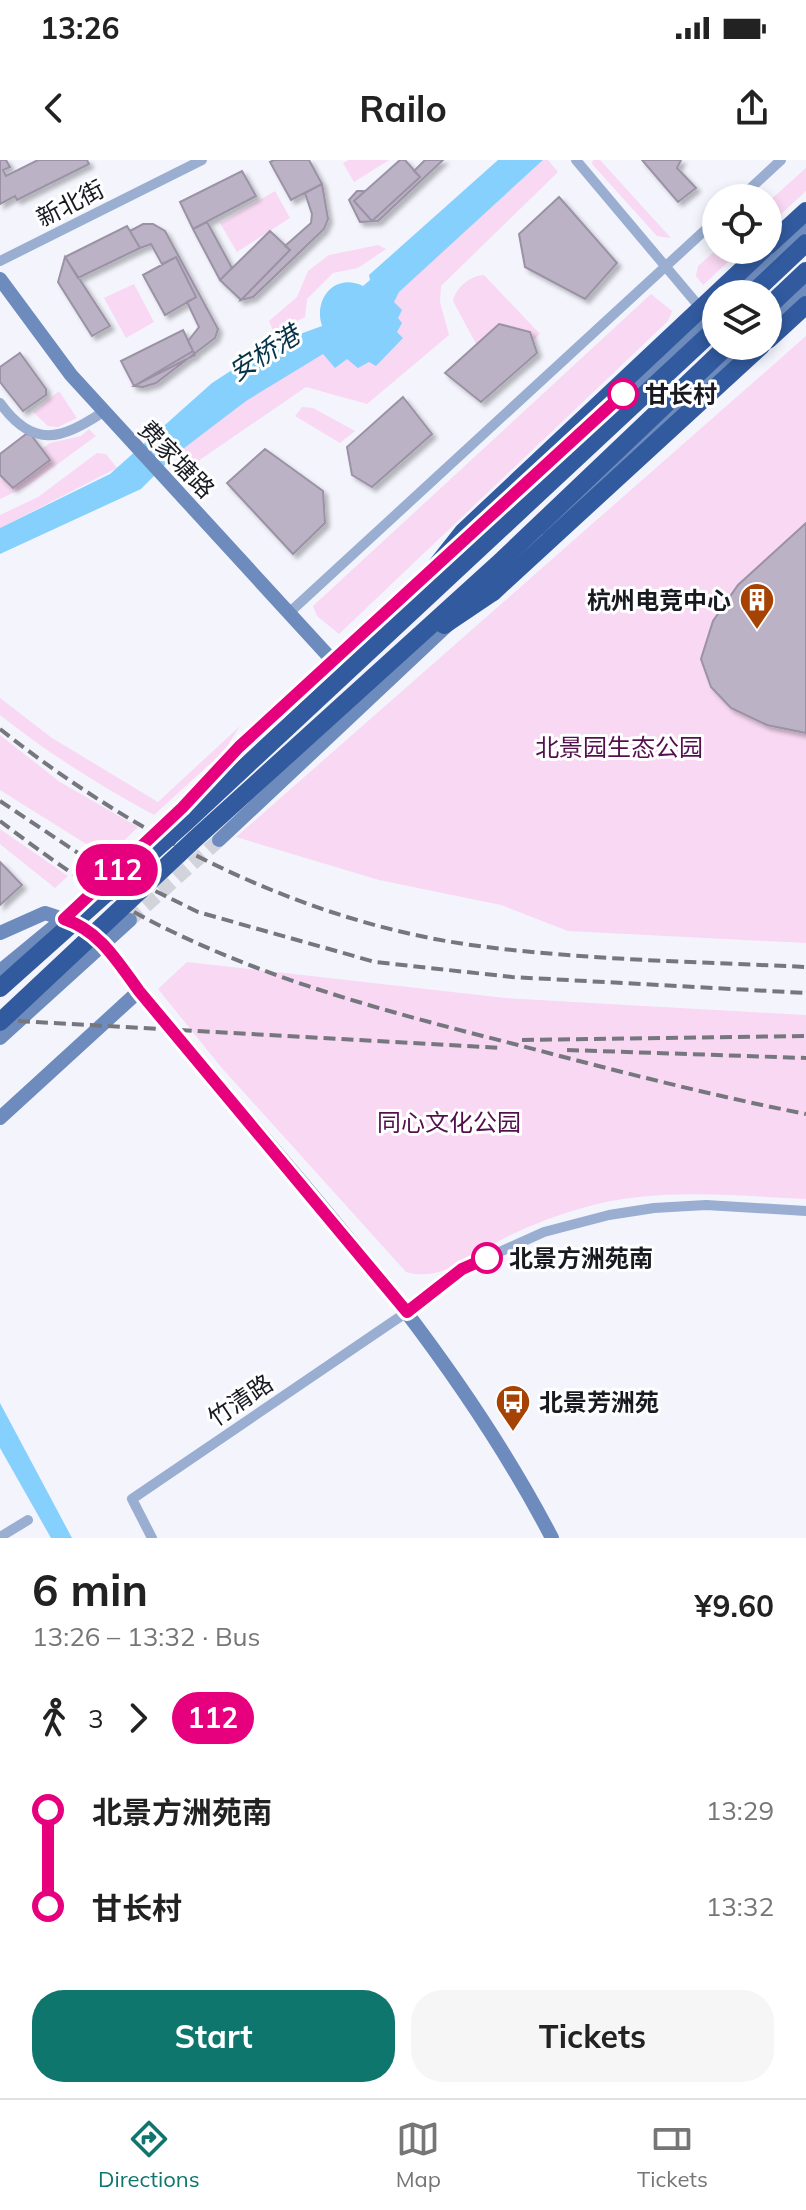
<!DOCTYPE html>
<meta charset="utf-8">
<style>
body{margin:0;font-family:Mulish,"Noto Sans SC",sans-serif;background:#f6f6f6;color:#222;height:100vh;display:flex;flex-direction:column;font-size:30px;white-space:nowrap}
*{box-sizing:border-box;margin:0}
p{font-size:26px;color:#767676}
.icon{flex:none;width:44px;height:44px;fill:none;stroke:currentColor;stroke-width:2;stroke-linecap:round;stroke-linejoin:round}
.map{position:relative;height:1378px;overflow:hidden}
.sheet{display:flex;flex-direction:column;background:#fff;flex:1}
.sheet>*{flex:none}
.badge{padding:0 16px;border-radius:26px;font-size:28px;line-height:52px}
.fabs{position:absolute;left:702px;top:24px;display:grid;gap:16px}
.fabs a{display:grid;place-items:center;width:80px;height:80px;border-radius:50%;background:#fff;box-shadow:0 4px 12px #0003;font-size:40px}
.map>.badge{position:absolute;translate:-50% -50%;box-shadow:0 0 0 4px #fff}
.legs{display:flex;align-items:center;gap:12px;height:88px;padding:0 32px;font-size:26px}
.legs p{margin-inline-start:auto}
.overview{display:flex;align-items:center;justify-content:space-between;height:136px;padding:0 32px}
h1{font-size:44px;font-weight:700;line-height:60px}
.primary-button{display:flex;gap:16px;margin-top:auto;padding:16px 32px}
.primary-button a{flex:1;height:92px;border-radius:32px;background:#0f766e;color:#fff;font-size:32px;font-weight:700;line-height:92px;text-align:center}
.primary-button a+a{background:#f6f6f6;color:#222}
ul{padding:0 32px;list-style:none}
li{display:flex;align-items:center;gap:28px;height:96px;font-size:30px}
li i{display:grid;place-items:center;width:12px;height:100%;margin:0 10px;background:currentColor}
li i::after{content:'';width:20px;height:20px;margin:-10px;border:6px solid;border-radius:50%;background:#fff}
li p{margin-inline-start:auto}
li:first-child i{background:linear-gradient(#0000 50%,currentColor 0)}
li:last-child i{background:linear-gradient(currentColor 50%,#0000 0)}
.status{display:flex;justify-content:space-between;align-items:center;height:56px;padding:0 40px;background:#fff;direction:ltr}
.status svg{height:22px;fill:currentColor}
header{display:flex;justify-content:space-between;align-items:center;height:104px;padding:0 32px;background:#fff;font-size:36px;font-weight:700}
.tabs{display:flex;justify-content:space-around;align-items:center;height:112px;border-top:2px solid #e0e0e0;background:#fff;font-size:22px;color:#767676}
.tabs a{display:grid;justify-items:center;gap:4px}
.tabs .selected{color:#0f766e}
.map>svg:first-child{display:block}
.green{fill:#f8d8f2}
.water{fill:#86d0fd}
.building{fill:#bcb2c5;stroke:#9b92a5;stroke-width:2;filter:url(#shadow)}
.lines{fill:none;stroke-linecap:round;stroke-linejoin:round}
.secondary-tunnel{stroke:#d3d3dc;stroke-width:14;stroke-dasharray:14 7;stroke-linecap:butt}
.street{stroke:#99aed0;stroke-width:10}
.secondary{stroke:#6d8bbc;stroke-width:14}
.highway{stroke:#315a9f;stroke-width:18}
.rail{stroke:#76777e;stroke-width:4;stroke-dasharray:12 6;stroke-linecap:butt}
.highway-bridge{stroke:#315a9f;stroke-width:18}
.line-1-casing{stroke:#fff;stroke-width:18}
.line-1{stroke:#e6007e;stroke-width:12}
.stop-1-dot{fill:#fff;stroke:#e6007e;stroke-width:4}
.labels{text-anchor:middle;dominant-baseline:central;stroke-width:6;stroke-linejoin:round;paint-order:stroke}
.street-label{font-size:24px;fill:#191a21;stroke:#fff}
.stop-label{font-size:24px;font-weight:bold;fill:#191a21;stroke:#fff;text-anchor:start}
.poi-label{font-size:24px;font-weight:bold;fill:#191a21;stroke:#fff;text-anchor:end}
.park-label{font-size:24px;fill:#53104c;stroke:#fff}
.water-label{font-size:26px;font-style:italic;fill:#073349;stroke:#fff}
</style>
<div class="status"><b>13:26</b><svg viewBox="0 0 49 12"><path d="M0 12V9h3v3zM5 12V6h3v6zM10 12V3h3v9zM15 12V0h3v12zM26 1h20v11H26zM47 4h2v5h-2z"/></svg></div>
<header><svg class="icon" aria-label="back" viewBox="0 0 24 24"><path d="M15 5l-7 7 7 7"/></svg>Railo<svg class="icon" aria-label="share" viewBox="0 0 24 24"><path d="M12 15V3M7 8l5-5 5 5M5 13v7h14v-7"/></svg></header>
<div class="map">
<svg width="806" height="1378" viewBox="0 0 806 1378">
<defs>
<filter id="shadow"><feDropShadow dx="4" dy="4" stdDeviation="2" flood-color="#0004"/></filter>
</defs>
<rect width="100%" height="100%" fill="#f4f4fd"/>
<!-- green -->
<path class="green" d="M349 0H389L354 22 343 3Z
M543 0H548L558 12 441 126 440 142 449 175 367 244 306 227 188 308 175 295 316 181 347 199 396 172 394 142 397 133Z
M593 0H600L671 78 657 76 592 4Z
M806 8V31L768 66V42Z
M275 31 290 58 237 92 220 63Z
M378 85 386 89 358 108 333 113 307 139 305 157 274 173 269 161 297 137 308 111 329 95Z
M716 90H741L703 125 696 116 698 106Z
M484 115 540 174 497 212 482 195 453 141C456 127 470 116 484 115Z
M134 124 154 162 126 178 104 138Z
M651 134 672 151 668 161 339 474 317 456 313 446Z
M806 176V783L568 771 501 745 379 720 236 677Z
M59 231 77 258 58 267 48 266 33 252Z
M302 247 313 248 355 271 340 283 295 256Z
M89 269 96 276 29 325 0 339V317L50 283 81 276Z
M97 293 106 294 117 308 0 368V355L38 337Z
M0 538 52 578 158 642 240 566 224 591 154 655C99 625 49 594 0 555Z
M0 575 60 622 138 667 107 697 0 630Z
M0 669 68 716 55 728 0 684Z
M187 802 505 838 806 855V1039C734 1036 657 1027 586 1047 563 1053 539 1062 517 1072 482 1087 445 1124 406 1112L221 907 158 829Z"/>
<!-- water -->
<path class="water" d="M498 0H543L399 132 394 142 402 150 398 158 402 163 397 172 403 178 376 206 369 202 358 208 347 199 335 208 323 194 246 241 175 295 141 329 0 394V368L110 314 212 223 294 170 300 174 322 166C313 139 335 112 363 126L370 120 369 115Z
M0 1243 72 1378H51L0 1288Z"/>
<!-- building -->
<path class="building" d="M0 0H6L10 7 3 10 6 16 38 0H87L89 4 17 40 15 36 0 44Z
M274 0H309L322 24 291 40 270 2Z
M400 0H405L420 17 372 61 354 41Z
M425 0H443L378 61 360 62 349 40 357 31H365L354 41 372 61 420 17 414 11Z
M642 0H681L677 8 696 28 678 42Z
M242 11 256 36 193 69 180 42Z
M322 24 328 59 324 69 253 137 241 140 290 90 285 86 311 63 312 54 305 33Z
M559 37 617 103 585 139 525 107 519 74Z
M207 62 232 108 220 120 193 69Z
M143 64H153L165 71 218 169 215 178 156 223 143 227 134 226 193 191 188 181 199 167 187 142 196 137 176 97 162 104 151 84 140 88 130 71Z
M127 66 140 88 78 118 65 97Z
M270 71 290 90 241 140 220 120Z
M65 97 110 166 92 176 58 122Z
M176 97 196 137 165 155 143 115Z
M499 164 530 172 537 193 481 242 445 213Z
M183 170 195 195 134 226 121 201Z
M20 193 46 229V235L23 251 0 222V207Z
M403 237 432 274 372 327 352 315 347 287Z
M26 274 31 275 50 300 13 328 0 315V294Z
M265 289 323 331 325 363 293 394 227 323Z
M806 363V573L767 565 731 548 711 527 701 499 713 461 738 425Z
M0 702 22 725 0 745Z"/>
<g class="lines">
<!-- secondary-tunnel -->
<path class="secondary-tunnel" d="M79 746 182 648
M130 760 219 680"/>
<!-- street -->
<path class="street" d="M576 0 703 151
M740 38 781 0
M0 101 202 0
M0 243C33 289 61 280 103 252
M290 452 716 60
M0 1377 28 1360
M152 1378 132 1339 407 1152 462 1109 544 1072 609 1055 654 1048 706 1045 806 1051"/>
<!-- secondary -->
<path class="secondary" d="M0 119 71 215 333 501
M730 134 806 64
M768 161 806 127
M614 242 716 147
M548 370 741 186
M182 648 239 587 414 428
M219 680 452 461
M0 773 45 753C102 771 105 784 139 831 285 1006 446 1174 552 1378
M0 811 67 756
M0 878 130 760
M0 958 139 831"/>
<!-- highway -->
<path class="highway" d="M768 86 806 51
M752 134 806 83
M768 147 806 111
M768 180 806 145
M493 432 761 186"/>
<!-- rail -->
<path class="rail" d="M0 569C139 679 307 765 486 787 591 800 700 802 806 807
M0 641 78 693 198 752 375 802 512 817 806 833
M0 661C54 702 111 743 173 772 283 825 400 855 518 885 613 910 709 935 806 954
M0 860 503 888
M522 880 806 876
M567 890 806 898"/>
<!-- highway-bridge -->
<path class="highway-bridge" d="M410 439 463 372 763 90
M444 465 493 432
M0 828 187 661 716 168
M0 862 196 678 498 404 727 186"/>
</g>
<g class="lines">
<defs>
<path id="line-1" d="M487 1098 462 1109 407 1152 139 831C117 801 100 771 64 759L182 648 239 587 623 234"/>
</defs>
<!-- line-1 casing -->
<use href="#line-1" class="line-1-casing"/>
<!-- line-1 -->
<use href="#line-1" class="line-1"/>
</g>
<!-- icons -->
<defs>
<symbol id="building-pin" viewBox="-11 -11 22 30"><path d="M0 17L-7.5 6A9.5 9.5 0 1 1 7.5 6Z" fill="#a54204" stroke="#fff"/><path d="M-4-6H4V6H1V3H-1V6H-4ZM-2.5-4.3h1.7v1.8h-1.7ZM.8-4.3h1.7v1.8H.8ZM-2.5-1h1.7V.8h-1.7ZM.8-1h1.7V.8H.8Z" fill="#fff"/></symbol>
<symbol id="bus-pin" viewBox="-11 -11 22 30"><path d="M0 17L-7.5 6A9.5 9.5 0 1 1 7.5 6Z" fill="#a54204" stroke="#fff"/><path d="M-5-6H5V4H4V6H2V4H-2V6H-4V4H-5ZM-3.5-4V0h7V-4ZM-3.5 1.2v1.5H-2V1.2ZM2 1.2v1.5H3.5V1.2Z" fill="#fff"/></symbol>
</defs>
<g fill-rule="evenodd">
<use href="#building-pin" x="737" y="420" width="40" height="54"/>
<use href="#bus-pin" x="493" y="1222" width="40" height="54"/>
</g>
<!-- markers -->
<g class="stop-1-dot">
<circle cx="623" cy="234" r="14"/>
<circle cx="487" cy="1098" r="14"/>
</g>
<g class="labels">
<!-- street labels -->
<g class="street-label">
<text transform="translate(70 43) rotate(-27)">新北街</text>
<text transform="translate(177 299) rotate(46)">费家塘路</text>
<text transform="translate(240 1240) rotate(-34)">竹清路</text>
</g>
<!-- stop labels -->
<g class="stop-label">
<text x="645" y="234">甘长村</text>
<text x="509" y="1098">北景方洲苑南</text>
</g>
<!-- poi labels -->
<g class="poi-label">
<text x="731" y="440">杭州电竞中心</text>
<text x="539" y="1242" text-anchor="start">北景芳洲苑</text>
</g>
<!-- park labels -->
<g class="park-label">
<text x="619" y="587">北景园生态公园</text>
<text x="449" y="962">同心文化公园</text>
</g>
<!-- water labels -->
<g class="water-label">
<text transform="translate(264 193) rotate(-33)">安桥港</text>
</g>
</g>
</svg>
<div class="fabs">
<a><svg class="icon" aria-label="locate" viewBox="0 0 24 24"><circle cx="12" cy="12" r="6"/><path d="M12 2v4M12 18v4M2 12h4M18 12h4"/></svg></a>
<a><svg class="icon" aria-label="layers" viewBox="0 0 24 24"><path d="M12 4l9 5-9 5-9-5zM3 14l9 5 9-5"/></svg></a>
</div>
<b class="badge" style="left:117px;top:710px;background:#e6007e;color:#fff">112</b>
</div>
<section class="sheet">
<div class="overview"><div><h1>6 min</h1><p>13:26 – 13:32 · Bus</p></div><b>¥9.60</b></div>
<div class="legs"><svg class="icon" aria-label="walk" viewBox="0 0 24 24"><circle cx="13" cy="4" r="2"/><path d="M13 8l-2 6 4 7M11 14l-3 7M7 12l3-4h3l4 4"/></svg>3<svg class="icon" aria-label="forward" viewBox="0 0 24 24"><path d="M9 5l7 7-7 7"/></svg><b class="badge" style="background:#e6007e;color:#fff">112</b></div>
<ul>
<li><i style="color:#e6007e"></i><b>北景方洲苑南</b><p>13:29</p></li>
<li><i style="color:#e6007e"></i><b>甘长村</b><p>13:32</p></li>
</ul>
<div class="primary-button"><a>Start</a><a>Tickets</a></div>
</section>
<nav class="tabs">
<a class="selected"><svg class="icon" aria-label="directions" viewBox="0 0 24 24"><path d="M12 3l9 9-9 9-9-9zM9 14v-3h6M13 9l2 2-2 2"/></svg>Directions</a>
<a><svg class="icon" aria-label="map" viewBox="0 0 24 24"><path d="M3 6l6-2 6 2 6-2v14l-6 2-6-2-6 2zM9 4v14M15 6v14"/></svg>Map</a>
<a><svg class="icon" aria-label="tickets" viewBox="0 0 24 24"><path d="M3 7h18v10H3zM15 7v10"/></svg>Tickets</a>
</nav>
